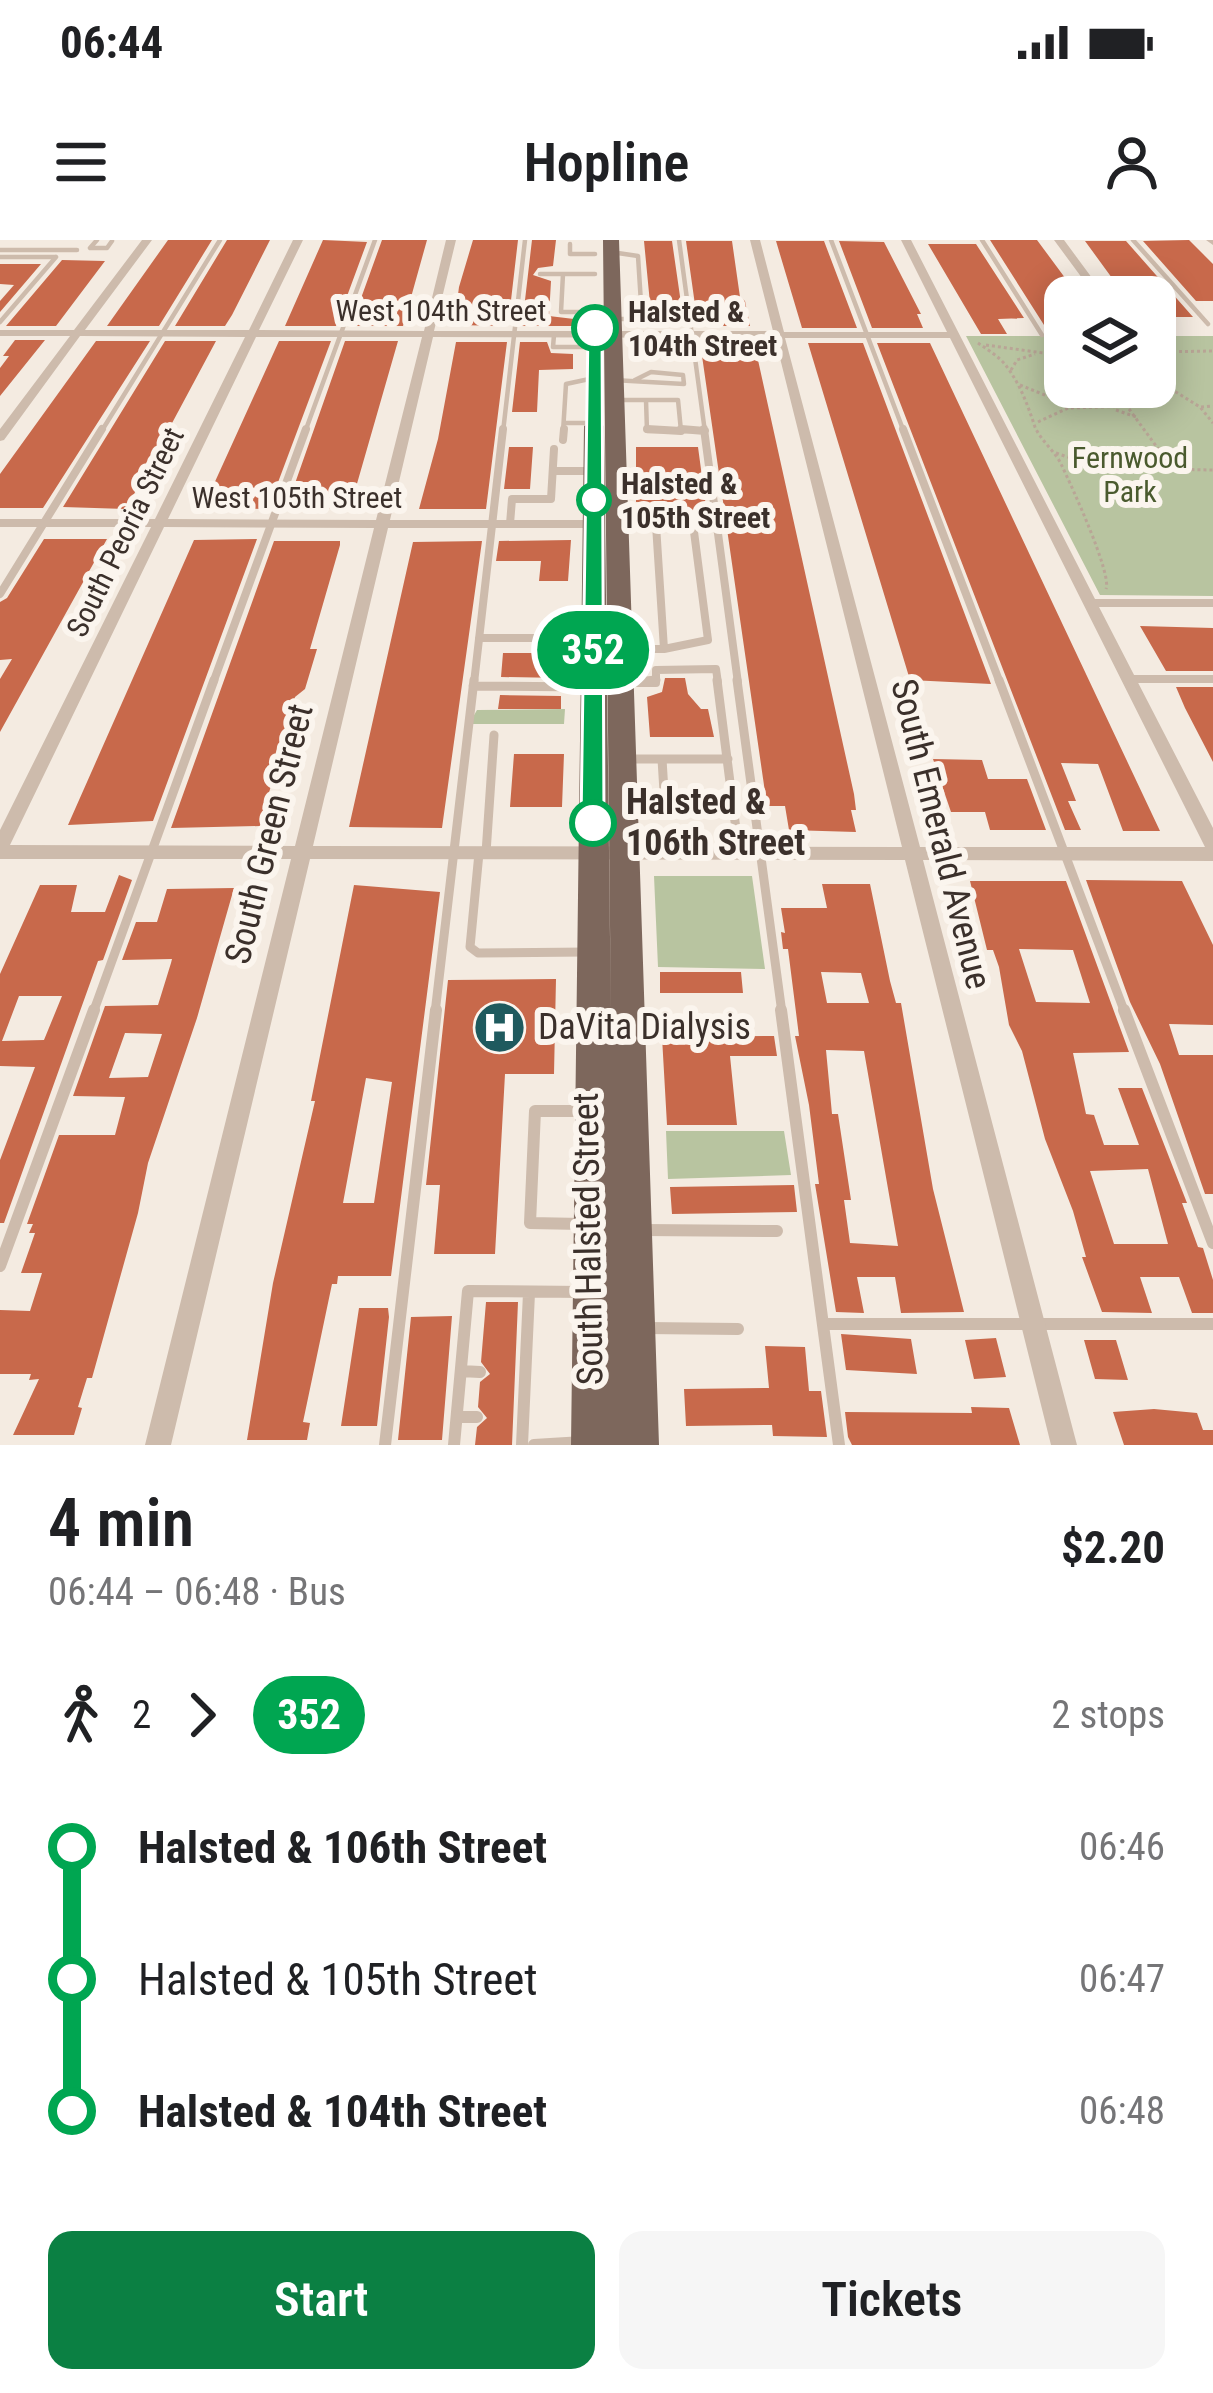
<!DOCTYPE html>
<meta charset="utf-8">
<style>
body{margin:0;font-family:"Roboto Condensed",sans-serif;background:#f6f6f6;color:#202124;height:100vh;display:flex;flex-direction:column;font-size:45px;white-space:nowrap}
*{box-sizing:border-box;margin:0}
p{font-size:39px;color:#757577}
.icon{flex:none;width:66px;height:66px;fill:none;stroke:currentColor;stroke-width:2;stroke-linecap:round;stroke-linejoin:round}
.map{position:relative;height:1205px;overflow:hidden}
.side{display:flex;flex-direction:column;background:#fff;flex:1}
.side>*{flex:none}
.badge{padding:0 24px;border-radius:39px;font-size:42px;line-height:78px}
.fabs{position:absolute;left:1044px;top:36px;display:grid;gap:24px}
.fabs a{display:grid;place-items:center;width:132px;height:132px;border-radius:24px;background:#fff;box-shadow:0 6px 30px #0003;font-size:60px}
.map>.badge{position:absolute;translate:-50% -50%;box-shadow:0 0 0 6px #fff}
.legs{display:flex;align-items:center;gap:18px;height:132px;padding:0 48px;font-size:39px}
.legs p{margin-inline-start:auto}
.overview{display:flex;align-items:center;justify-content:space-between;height:204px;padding:0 48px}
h1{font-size:66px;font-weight:600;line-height:90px}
.button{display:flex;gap:24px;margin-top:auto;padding:24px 48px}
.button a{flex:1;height:138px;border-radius:24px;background:#0b8043;color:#fff;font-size:48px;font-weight:600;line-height:138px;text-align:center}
.button a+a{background:#f6f6f6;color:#202124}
ul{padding:0 48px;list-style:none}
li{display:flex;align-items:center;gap:42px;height:132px;font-size:45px}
li i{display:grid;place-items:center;width:18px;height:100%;margin:0 15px;background:currentColor}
li i::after{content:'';width:30px;height:30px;margin:-15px;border:9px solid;border-radius:50%;background:#fff}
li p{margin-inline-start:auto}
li:first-child i{background:linear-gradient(#0000 50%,currentColor 0)}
li:last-child i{background:linear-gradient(currentColor 50%,#0000 0)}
.status{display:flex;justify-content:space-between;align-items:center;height:84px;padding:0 60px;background:#fff;direction:ltr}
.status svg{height:33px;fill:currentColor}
header{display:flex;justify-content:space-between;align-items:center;height:156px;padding:0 48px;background:#fff;font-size:54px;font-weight:600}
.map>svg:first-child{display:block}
.green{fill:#b8c4a0}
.building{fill:#c8694b;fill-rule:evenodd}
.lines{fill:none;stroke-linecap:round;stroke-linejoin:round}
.path{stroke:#b9a596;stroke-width:3;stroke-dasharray:3 3;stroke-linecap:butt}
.lane-far3{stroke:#cdbbac;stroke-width:4.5}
.lane-far2{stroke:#cdbbac;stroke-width:8}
.lane-far1{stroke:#cdbbac;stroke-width:9}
.lane{stroke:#cdbbac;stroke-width:12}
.street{fill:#cdbbac;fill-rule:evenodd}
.primary{fill:#7d675c;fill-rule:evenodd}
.line-1{fill:#00a651;stroke:#fff;stroke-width:3}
.stop-1-dot{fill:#fff;stroke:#00a651;stroke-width:6}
.labels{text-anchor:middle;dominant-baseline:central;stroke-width:12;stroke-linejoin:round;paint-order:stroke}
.far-street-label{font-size:30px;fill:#3b302b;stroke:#fbf5ee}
.far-stop-label{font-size:30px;font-weight:bold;fill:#3b302b;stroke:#fbf5ee;text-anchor:start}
.far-park-label{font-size:30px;fill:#4a5a2e;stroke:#fbf5ee}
.stop-label{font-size:36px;font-weight:bold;fill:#3b302b;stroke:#fbf5ee;text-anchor:start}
.street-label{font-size:36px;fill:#3b302b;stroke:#fbf5ee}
.poi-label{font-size:36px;fill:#3b302b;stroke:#fbf5ee;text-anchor:start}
</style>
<div class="status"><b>06:44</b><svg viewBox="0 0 49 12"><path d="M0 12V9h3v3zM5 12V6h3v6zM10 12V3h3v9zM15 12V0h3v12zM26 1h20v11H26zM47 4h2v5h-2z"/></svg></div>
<header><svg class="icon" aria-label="menu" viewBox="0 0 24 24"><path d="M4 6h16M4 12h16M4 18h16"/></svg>Hopline<svg class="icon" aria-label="person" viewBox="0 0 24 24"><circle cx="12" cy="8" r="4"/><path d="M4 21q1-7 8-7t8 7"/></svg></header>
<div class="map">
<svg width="1213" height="1205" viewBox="0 0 1213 1205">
<rect width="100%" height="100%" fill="#f4ebe1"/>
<!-- green -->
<path class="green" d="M966 96H1065V147H1155V96H1213V356L1100 355Z
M565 469 564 484H469L477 470Z
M654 636H752L765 729 658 727Z
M666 891H784L791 935 668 939Z"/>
<!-- building -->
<path class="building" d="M168 0H212L159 86H107Z
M227 0H270L232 75 225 86H175Z
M323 0 367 2 336 86H285Z
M382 0H427L403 86H351Z
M473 0H518L508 86 454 85 459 47Z
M532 0H556L553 26 538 28 533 35 551 41 549 76 574 79V86H522Z
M990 0H1037L1074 50H1065V85H1044Z
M1189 0 1213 24V61H1196L1143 1Z
M644 1H672L684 84H652Z
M686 1H732L740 57 745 61 750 86H698Z
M776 1H824L857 88H802Z
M839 1 884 2 921 74H917L923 88H872Z
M1085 1H1126L1193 77H1155V49H1120Z
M928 4H976L1024 78 998 79 1007 94H981Z
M62 20 105 21 56 86H6Z
M0 24H41L0 72V61L14 45 0 44Z
M15 100H45L0 156V128L9 116H3Z
M96 101H150L43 268H0V234Z
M165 101H216L126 269 63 267Z
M279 101H331L268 269 203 268Z
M345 101H398L350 268 286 269Z
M456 102H507L486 269H419L438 199Z
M520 102H547L551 113 573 114V129L539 130 537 172H512Z
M700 102H754L854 554 856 570H851L856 592 789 590 785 566H767Z
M808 103H863L991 444 910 440Z
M877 103H930L1160 591H1123L1098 524 1061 523 1076 561H1068L1081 590H1065Z
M509 207H533L530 249H504Z
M636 207H698L707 274 644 273V262H636Z
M44 299H107L0 492V439L12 419 0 420V362L7 358Z
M257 299 153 581 68 585 194 300Z
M571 300 568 341H539L541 321H496L499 301Z
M274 301H340V305L310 409H317L305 449 295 457 260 586 171 588Z
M482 301 442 588 349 587 413 302Z
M1140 386 1213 388V431H1166Z
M503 413H563L562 438 501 437Z
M665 438H685L688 454 701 469H708L714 497H650L647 457 662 452Z
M1176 447H1213V522L1185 468Z
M500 455 561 456V469H498Z
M514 514H564L562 567H510Z
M933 519 982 520 988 539H1027L1046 590H990L985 572H951Z
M119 635 132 640 103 720 98 721 4 983H0V920L35 827 0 826V734L40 645H77L71 672H105ZM19 756H62L44 800 2 801Z
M1086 640 1182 641 1213 705V785L1169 784 1179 815H1213V954H1205L1160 824 1130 762Z
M970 641H1066L1129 812 1073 813 1086 874 1094 875 1104 905H1139L1118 848H1142L1187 963H1182L1198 1007 1203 1008 1213 1040V1073H1192L1179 1037H1140L1152 1073 1102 1072 1082 1017H1086L1073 971 1045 899 1022 811 1009 785 999 727 993 710H987ZM1019 709 1073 710 1090 763 1036 762ZM1148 929 1168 1004H1114L1090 931Z
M822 644H870L890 741 896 763H901L933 949 964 1072 901 1073 895 1037H857L864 1073 836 1072 815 944H819L809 865 795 796H799L788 709H783L781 692 785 693 781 668H827ZM821 732 861 733 869 763H827ZM826 810 864 811 898 1006 850 1003 844 960H851L838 874H832Z
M354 645 440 652 391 1036H338L337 1044H332L303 1182 310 1183 307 1200H247L273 1043 315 861H311ZM366 838 392 842 374 963H343Z
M234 648 197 778 148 923 138 973 92 1138H87L78 1167 82 1168 74 1195H13L39 1139 29 1140 31 1134H0V1070L30 1071 42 1033H21L35 993H29L33 984H27L59 895H115L125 857 73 856 105 766 158 765 171 723 172 719 122 720 136 682H157L167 649ZM125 793 162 794 148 837 109 838Z
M660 732H741L743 753H660Z
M556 739 554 834H505L495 1014H434L440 945H426L448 740Z
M774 796 777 816H730L737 885H667L662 797Z
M794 945 797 972 672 974 670 947Z
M486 1062H518L512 1205H475L477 1187 487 1178 478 1167 480 1142 490 1134 481 1122Z
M359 1068H388L389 1077 377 1186H341Z
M452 1076 442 1200H398L411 1077Z
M841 1094 911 1099 917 1134 846 1130Z
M996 1098 1006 1137 974 1139 965 1100Z
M1084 1100H1116L1128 1140 1095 1139Z
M765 1106 805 1107 809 1151H821L827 1197 773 1196 772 1185 686 1186 684 1149 769 1148Z
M971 1167 1009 1168 1020 1205H852L848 1197 845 1172 972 1173Z
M1154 1169 1197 1173 1203 1190H1213V1205H1124L1113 1172Z"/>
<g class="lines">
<!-- path -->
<path class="path" d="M978 103C988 110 1000 117 1007 127 1021 146 1028 166 1035 187 1041 201 1056 212 1062 226 1072 247 1112 334 1106 349
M986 105 1065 116
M1155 112 1213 111
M1011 130 1017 120 1035 114
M1155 139 1200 167 1213 183
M1020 145 1072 166
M1201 167 1213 166
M1129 169 1173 229
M1116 170 1136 177
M1038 182 1068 168 1134 166
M1056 213 1099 228 1213 230"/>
<!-- lane-far3 -->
<path class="lane-far3" d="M97 0 90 8H107L112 1
M679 0 705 192
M831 0 904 192
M982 0 1042 95
M1133 0 1208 84
M570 4V14H595
M0 10H77
M611 12 638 16 642 79H612
M0 17H56
M540 34H563
M595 34H563L561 72H595
M0 82 56 17
M554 95 553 107H595
M640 95V105H677
M613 140 684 144 683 135 651 132 635 140
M614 160H678L681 191H705
M646 160 647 191H681
M565 183H594
M101 192 220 0
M305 192 375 0
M503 192 525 0
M563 192 566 144 594 138"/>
<!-- lane-far2 -->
<path class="lane-far2" d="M647 189 681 191
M681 189 705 191
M704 189 738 443
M903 189 1000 443
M563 200 564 189
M553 231H594
M510 284 512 259H551L554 209
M693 284 708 400 664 409 656 285Z
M0 354 102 189
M479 398H593
M621 409H664
M1128 439H1213
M213 443 306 189
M474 443 503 189
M626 443H656V430L716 429 718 443"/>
<!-- lane-far1 -->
<path class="lane-far1" d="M717 440 739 613
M737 440 782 773
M999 440 1125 773
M626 443 656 440
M473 446 588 447
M627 519H728
M662 519 665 568H733
M479 613 470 707 478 713 587 712
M486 613 494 495
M93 773 214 440
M435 773 474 440"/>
<!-- lane -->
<path class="lane" d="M781 770 839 1205
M1124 770 1213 1003
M582 984 530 983 535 871H588
M644 990 777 991
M0 1026 94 770
M824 1084H1213
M646 1088 738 1089
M461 1131 480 1132
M457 1177H477
M385 1205 436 770
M454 1205 468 1051 583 1052
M522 1205 529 1053
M534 1205 583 1202"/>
<!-- street -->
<path class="street" d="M142 0H152L85 90H249L293 0H303L259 90 424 91 446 0H456L434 91H773L750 0H760L784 92H947L901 0H911L1095 359H1213V367H1099L1213 588V621L923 620 1077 1205H1051L905 620 310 619 171 1205H145L291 619H0V590L151 287H0V279H155L245 97 80 96 4 200 0 201V189L70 96H0V90H74ZM256 97H422L376 280 168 279ZM433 97 775 98 902 607 313 606 388 288H594L601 284 594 280H390ZM785 98H950L1205 607H920ZM164 287 374 288 295 606 10 605Z
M1054 0H1064L1106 57H1096Z
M1206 0H1213V5Z"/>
<!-- primary -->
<path class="primary" d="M603 0H619L659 1205H571L584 186 594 180 604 186 611 783Z"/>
</g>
<!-- line-1 -->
<path class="line-1" d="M595 84 602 88 604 583 593 592 581 583 588 88Z"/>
<!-- icons -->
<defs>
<symbol id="hospital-disc" viewBox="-11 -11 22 22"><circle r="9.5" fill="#1f5a5e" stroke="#fbf5ee"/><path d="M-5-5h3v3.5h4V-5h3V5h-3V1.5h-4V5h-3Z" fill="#fff"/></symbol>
</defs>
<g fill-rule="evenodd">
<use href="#hospital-disc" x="470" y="758" width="59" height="59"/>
</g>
<!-- markers -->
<g class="stop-1-dot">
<circle cx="595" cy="88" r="21"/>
<circle cx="594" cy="260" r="15"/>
<circle cx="593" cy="583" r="21"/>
</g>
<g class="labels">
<!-- far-street labels -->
<g class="far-street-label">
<text x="441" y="70">West 104th Street</text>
<text x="297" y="257">West 105th Street</text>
<text transform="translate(125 292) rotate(-64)">South Peoria Street</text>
</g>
<!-- far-stop labels -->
<g class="far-stop-label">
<text x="628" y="71">Halsted &amp;<tspan x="628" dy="34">104th Street</tspan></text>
<text x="621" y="243">Halsted &amp;<tspan x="621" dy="34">105th Street</tspan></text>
</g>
<!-- far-park labels -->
<g class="far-park-label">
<text x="1130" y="217">Fernwood<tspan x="1130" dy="34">Park</tspan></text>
</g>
<!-- stop labels -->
<g class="stop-label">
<text x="626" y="562">Halsted &amp;<tspan x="626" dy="41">106th Street</tspan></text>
</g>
<!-- street labels -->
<g class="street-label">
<text transform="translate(269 594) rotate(-76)">South Green Street</text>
<text transform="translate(941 594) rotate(76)">South Emerald Avenue</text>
<text transform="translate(588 999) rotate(-91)">South Halsted Street</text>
</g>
<!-- poi labels -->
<g class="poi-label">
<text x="538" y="787">DaVita Dialysis</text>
</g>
</g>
</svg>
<div class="fabs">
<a><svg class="icon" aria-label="layers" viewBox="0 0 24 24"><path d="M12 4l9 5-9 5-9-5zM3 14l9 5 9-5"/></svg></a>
</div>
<b class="badge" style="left:593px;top:410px;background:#00a651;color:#fff">352</b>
</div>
<section class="side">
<div class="overview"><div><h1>4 min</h1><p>06:44 – 06:48 · Bus</p></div><b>$2.20</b></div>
<div class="legs"><svg class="icon" aria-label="walk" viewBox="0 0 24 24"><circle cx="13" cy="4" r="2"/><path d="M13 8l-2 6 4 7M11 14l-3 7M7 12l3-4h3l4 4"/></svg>2<svg class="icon" aria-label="forward" viewBox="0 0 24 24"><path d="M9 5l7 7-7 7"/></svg><b class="badge" style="background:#00a651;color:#fff">352</b><p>2 stops</p></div>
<ul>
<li><i style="color:#00a651"></i><b>Halsted &amp; 106th Street</b><p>06:46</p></li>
<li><i style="color:#00a651"></i><span>Halsted &amp; 105th Street</span><p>06:47</p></li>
<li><i style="color:#00a651"></i><b>Halsted &amp; 104th Street</b><p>06:48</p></li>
</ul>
<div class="button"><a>Start</a><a>Tickets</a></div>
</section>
